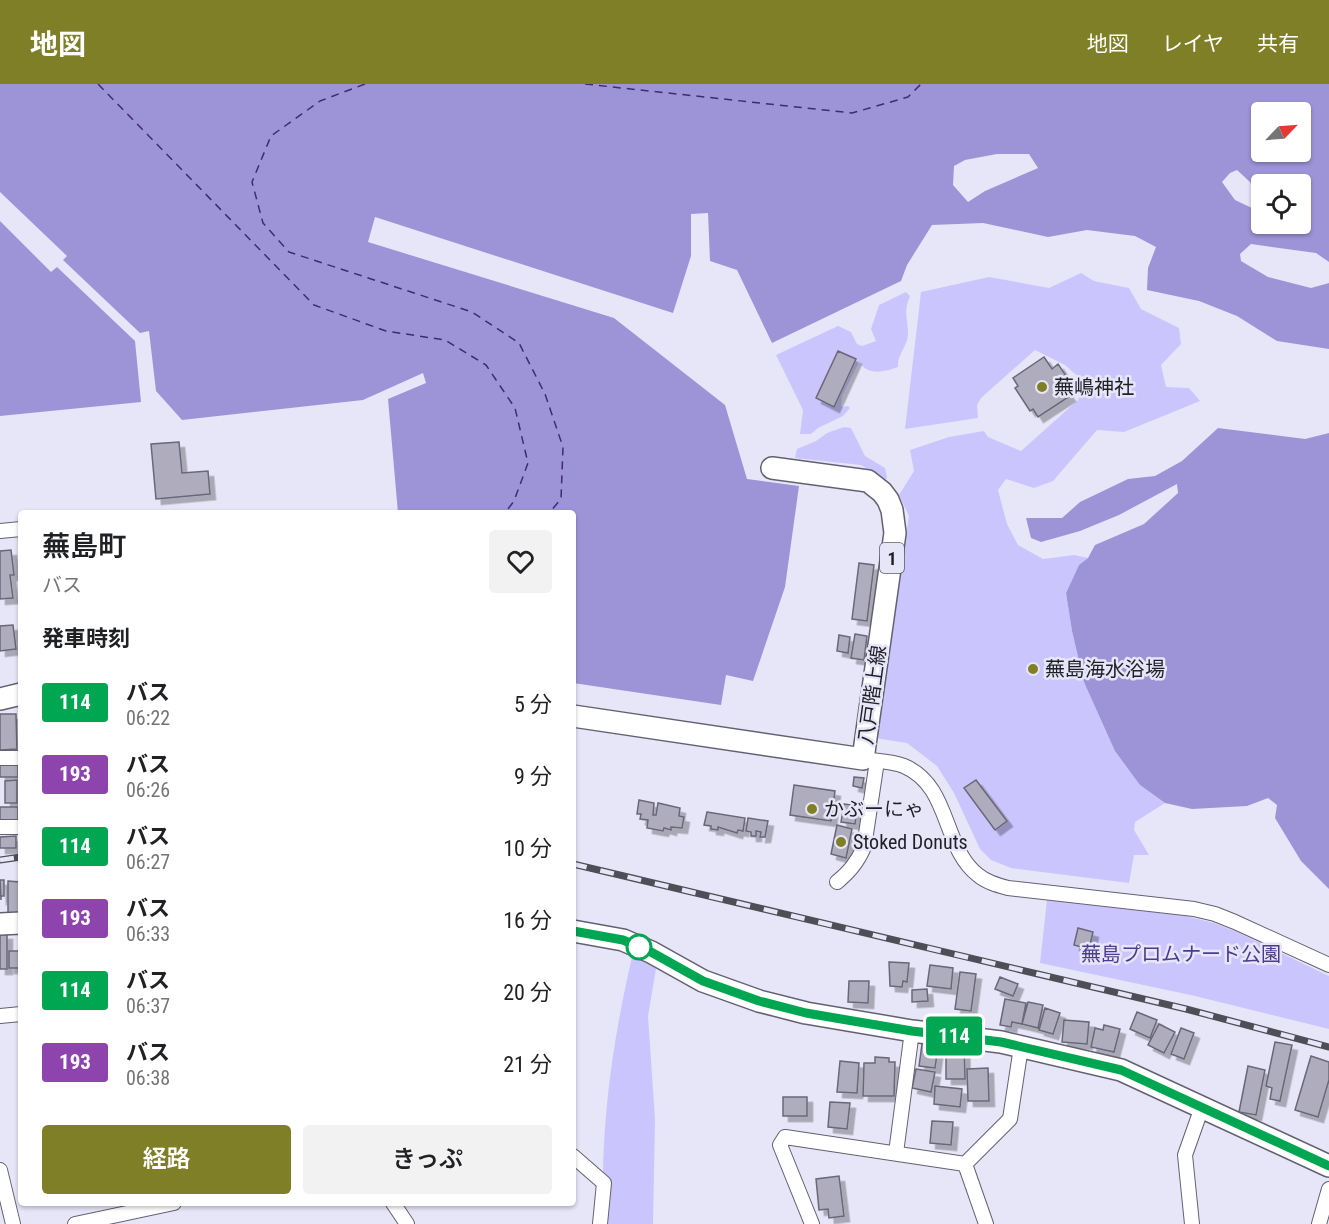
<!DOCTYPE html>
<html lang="ja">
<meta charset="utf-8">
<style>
body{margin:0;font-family:"Roboto Condensed","Noto Sans JP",sans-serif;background:#f2f2f2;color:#202124;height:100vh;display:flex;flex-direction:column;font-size:22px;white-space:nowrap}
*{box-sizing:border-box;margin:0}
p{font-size:20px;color:#757577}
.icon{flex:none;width:33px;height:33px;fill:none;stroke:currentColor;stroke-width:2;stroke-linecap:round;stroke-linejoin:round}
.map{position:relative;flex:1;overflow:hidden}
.sheet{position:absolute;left:18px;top:426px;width:558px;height:696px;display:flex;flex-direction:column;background:#fff;border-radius:6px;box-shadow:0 2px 4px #0004}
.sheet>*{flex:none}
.badge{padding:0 12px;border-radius:4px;font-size:21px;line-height:39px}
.needle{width:39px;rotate:65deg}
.tools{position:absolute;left:1251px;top:18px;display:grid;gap:12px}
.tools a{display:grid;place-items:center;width:60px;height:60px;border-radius:6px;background:#fff;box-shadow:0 2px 4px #0004;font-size:30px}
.map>.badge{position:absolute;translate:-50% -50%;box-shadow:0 0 0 3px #fff}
h2{padding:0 24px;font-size:22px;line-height:54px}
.round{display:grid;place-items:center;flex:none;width:63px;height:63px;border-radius:6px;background:#f2f2f2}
.head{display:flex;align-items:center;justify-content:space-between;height:102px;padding:0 24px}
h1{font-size:28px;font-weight:600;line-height:45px}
.action{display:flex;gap:12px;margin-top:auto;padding:12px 24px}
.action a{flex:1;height:69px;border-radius:6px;background:#7f7f28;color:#fff;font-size:24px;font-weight:600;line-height:69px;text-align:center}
.action a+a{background:#f2f2f2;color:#202124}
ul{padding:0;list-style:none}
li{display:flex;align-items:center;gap:18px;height:72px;padding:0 24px}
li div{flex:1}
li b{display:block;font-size:22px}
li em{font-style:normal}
li .badge{min-width:66px;font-weight:700;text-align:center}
header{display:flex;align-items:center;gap:36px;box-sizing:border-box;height:84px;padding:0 30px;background:#7f7f28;color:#fff}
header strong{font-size:28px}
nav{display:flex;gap:33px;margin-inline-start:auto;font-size:21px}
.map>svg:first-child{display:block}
.green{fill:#cbc5fe}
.water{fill:#9d94d8;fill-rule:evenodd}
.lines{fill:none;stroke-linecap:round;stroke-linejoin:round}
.ferry{stroke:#3e2a79;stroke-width:1.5;stroke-dasharray:8 6;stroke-linecap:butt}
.building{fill:#aeacbd;stroke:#696878;stroke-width:1.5;filter:url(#shadow)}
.street-casing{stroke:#636171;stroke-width:16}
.primary-casing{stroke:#636171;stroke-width:24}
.street{stroke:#fff;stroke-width:14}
.primary{stroke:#fff;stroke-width:21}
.rail-casing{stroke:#4e4e57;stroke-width:7}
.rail{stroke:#e7e6f8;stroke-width:4.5;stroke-dasharray:14;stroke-linecap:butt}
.line-casing{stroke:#fff;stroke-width:14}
.line{stroke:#00a651;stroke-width:9}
.poi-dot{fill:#7f7f28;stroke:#e7e6f8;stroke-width:2}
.stop-dot{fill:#fff;stroke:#00a651;stroke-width:3}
.labels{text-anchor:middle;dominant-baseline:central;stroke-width:5;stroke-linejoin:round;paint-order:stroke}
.shield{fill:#e7e6f8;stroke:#5b5b64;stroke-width:1.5}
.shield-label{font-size:18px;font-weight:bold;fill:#1f1f25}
.poi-label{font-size:20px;fill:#1f1f25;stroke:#e7e6f8;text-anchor:start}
.street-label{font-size:20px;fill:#1f1f25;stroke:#e7e6f8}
.park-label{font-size:20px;fill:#4d3c8c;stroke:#e7e6f8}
</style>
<header>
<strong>地図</strong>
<nav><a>地図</a><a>レイヤ</a><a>共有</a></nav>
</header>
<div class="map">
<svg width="1329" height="1140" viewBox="0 0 1329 1140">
<defs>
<filter id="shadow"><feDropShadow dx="5.5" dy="5.5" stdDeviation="0" flood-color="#0004"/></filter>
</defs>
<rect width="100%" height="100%" fill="#e7e6f8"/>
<!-- green -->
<path class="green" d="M1081 189 1094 197 1129 204 1141 225 1179 244 1181 260 1161 281 1166 303 1189 304 1200 317 1124 348 1097 346 1053 397 1034 404 1006 395 998 406 1007 440 1018 461 1043 475 1074 471 1088 474 1079 481 1066 509 1072 547 1084 598 1140 701 1165 719 1135 738 1134 746 1149 771H1134L1129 799 1011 784 991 776 980 765 954 709 937 682 907 659 875 654 909 432 899 411 914 387 910 366 949 353 984 347 988 353 1021 367 1078 316 1084 298 1065 281 1035 266 981 314 977 321 978 334 905 345 921 208 989 193 1049 204Z
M906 208 910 212C903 228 908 235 908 250 908 262 897 270 898 283 884 288 868 292 859 278L842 312 841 323 848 322 850 324 843 332 818 344 811 350H800L803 326 776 271 838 242 851 248 857 260 862 262 876 257 871 245 879 221Z
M844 343 851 344 865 372 885 384 887 393 886 396 861 381 795 374 797 365 816 357 827 349Z
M1047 816 1186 832 1214 839 1237 848 1329 892V945L1195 912 1040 879Z
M633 869 657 879 648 932 655 1035 653 1140H604C599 1049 612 958 633 869Z"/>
<!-- water -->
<path class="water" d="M0 0H1329V178L1316 169 1251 160 1240 170 1241 177 1268 193 1311 204 1329 199V265L1277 257 1237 232 1199 217 1147 206 1148 184 1156 163 1135 152 1087 146 1048 153 983 139 932 141 907 181 901 197 772 259 737 186 710 177 708 129 691 130V172L673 229 375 133 368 158 614 234 725 321 747 395 799 402 785 503 753 597 726 591 721 621 573 599V429H398L388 315 426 299 423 289 363 316 182 336 156 307 149 247 140 249 63 176 67 172 0 108ZM1300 28V68H1262V28ZM997 70H1029L1038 84 985 107 968 118 953 101 954 82 965 76ZM1237 86 1250 98 1259 118 1254 125 1235 116 1222 98 1230 89ZM1300 100V140H1262V100Z
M0 137 51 188 57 183 135 257 141 318 0 332Z
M1218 344 1305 355 1329 349V805L1301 777 1275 734 1277 721 1268 714 1247 722 1192 725 1165 719 1140 701 1115 667 1084 598 1072 547 1066 509 1079 481 1088 474 1095 461 1144 440 1178 409 1177 400 1119 431 1080 447 1041 458 1031 454 1026 434H1062L1080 418 1128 395 1155 392 1182 377Z"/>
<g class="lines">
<!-- ferry -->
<path class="ferry" d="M98 0 314 221 386 247 445 256 486 281 515 324 528 379 514 417 505 429
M365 0 320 17 271 52 252 98 263 139 289 168 472 228 519 259 545 310 563 363 561 415 549 429
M585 0 852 29 908 13 921 0"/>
</g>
<!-- building -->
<path class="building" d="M838 267 856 275 834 323 816 314Z
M1044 273 1052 285 1058 280 1069 296 1062 300 1070 312 1038 333 1033 325 1030 327 1015 304 1018 302 1013 294Z
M179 358 182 389 208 387 210 410 156 415 151 360Z
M11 466 14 491H10L13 514 0 515V467Z
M859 479 874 481 867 537 852 535Z
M13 541 16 565 0 567V542Z
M855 550 867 552 864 576 851 574Z
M839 551 850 553 848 569 837 567Z
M0 630H16L17 665 0 666Z
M0 681H18V693H0Z
M854 693 864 694 862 704 853 702Z
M17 696V719H5V697Z
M976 696 1007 737 995 746 964 704Z
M794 701 835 707 831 737 790 731Z
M639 716 654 719 653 731H656L658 719 680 724 679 732 684 733 682 744 671 743V746L664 744 663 747 647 744 648 736 640 735 641 730H637Z
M844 720 858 722 855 740 841 738Z
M0 723H18V737H0Z
M707 728 745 734 743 747 738 746 737 749 718 743V746L711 745V742L704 741Z
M748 734 768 737 765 753H760L761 748 756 747V752H751V748L746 747Z
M837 741 852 745 846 774 831 770Z
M16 752V764H0V753Z
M0 796H4V812H1V816Z
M8 797 20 798V832H8Z
M1078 844 1093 848 1089 865 1074 861Z
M0 850H7V885H0Z
M9 867H21V884H9Z
M889 878 909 879 907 898 903 897 902 903 890 902Z
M930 881 953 884 951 905 927 902Z
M960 888 976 890 971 927 955 925Z
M1000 893 1018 900 1013 912 995 905Z
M849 897H869L868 919 848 918Z
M927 905 928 917 912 918V906Z
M1005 915 1026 919 1022 940 1012 938 1011 943 1000 941Z
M1028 918 1043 921 1038 944 1022 940Z
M1045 924 1060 929 1053 950 1039 946Z
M1137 928 1157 936 1150 954 1130 945Z
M1064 936 1089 938 1087 960 1062 958Z
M1159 940 1175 948 1164 969 1148 961Z
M1104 941 1120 945 1114 968 1091 963 1095 944 1103 946Z
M1181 944 1194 949 1184 975 1171 970Z
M923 953 939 956 935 984 919 982Z
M964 957 965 995H946V958Z
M1275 958 1292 961 1280 1017 1270 1015 1272 1004 1266 1002Z
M1311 972 1329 978V996L1318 1033 1295 1026Z
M875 973 889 974V978H895L894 1012H863L864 979H875Z
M840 977 859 979 857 1009 837 1008Z
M1248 982 1265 986 1256 1031 1239 1028Z
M988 984 989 1017H968L967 985Z
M916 985 935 988 931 1008 912 1004Z
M935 1002 962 1005 960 1023 934 1020Z
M783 1013H807V1032H783Z
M830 1018 850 1019 847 1045 828 1043Z
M932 1037 953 1038 951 1061 930 1059Z
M839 1092 844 1132 829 1134 828 1125 819 1126 816 1095Z"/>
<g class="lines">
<defs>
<path id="street" d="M0 447 21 445
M0 674H21
M863 675C876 677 892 677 904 682 951 702 942 763 978 791 986 798 997 801 1008 804L1194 825 1215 830 1235 838 1329 881
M0 743H21
M837 798C849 788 857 779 864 763L877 677
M0 932 21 930
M896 1069 912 947
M573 1072 604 1099 600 1140
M965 1080 1010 1035 1021 963
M0 1086 13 1140
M393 1119 407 1140
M75 1140 174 1119
M812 1140 780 1061 785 1053 965 1080 986 1140
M1192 1140 1185 1071 1202 1023
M1319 1140 1329 1105"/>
<path id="primary" d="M0 615 21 610
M573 632 863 675 895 449 892 426 888 416 882 408 868 397 772 384
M0 840 21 839
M573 847 623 856 651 868 703 897 759 917 806 929 912 947 1001 958 1121 986 1329 1082"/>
</defs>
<!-- street casing -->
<use href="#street" class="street-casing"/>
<!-- primary casing -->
<use href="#primary" class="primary-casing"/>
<!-- street -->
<use href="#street" class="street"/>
<!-- primary -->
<use href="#primary" class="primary"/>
<defs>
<path id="rail" d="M0 776 21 773
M573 780 1186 925 1329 963"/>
</defs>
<!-- rail casing -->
<use href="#rail" class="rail-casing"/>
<!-- rail -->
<use href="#rail" class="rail"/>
</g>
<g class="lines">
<defs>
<path id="line" d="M573 847 623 856 651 868 703 897 759 917 806 929 912 947 1001 958 1121 986 1329 1082"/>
</defs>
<!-- line casing -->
<use href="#line" class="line-casing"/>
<!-- line -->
<use href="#line" class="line"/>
</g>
<!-- markers -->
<g class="poi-dot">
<circle cx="1042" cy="303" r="6"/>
<circle cx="1033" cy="585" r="6"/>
<circle cx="812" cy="725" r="6"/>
<circle cx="841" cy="758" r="6"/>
</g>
<circle class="stop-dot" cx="639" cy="863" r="12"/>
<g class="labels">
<!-- shield labels -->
<rect class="shield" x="880" y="459" width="24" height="30" rx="4.5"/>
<g class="shield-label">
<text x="892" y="474">1</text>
</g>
<!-- poi labels -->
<g class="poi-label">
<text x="1054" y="303">蕪嶋神社</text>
<text x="1045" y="585">蕪島海水浴場</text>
<text x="824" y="725">かぶーにゃ</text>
<text x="853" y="758">Stoked Donuts</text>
</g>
<!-- street labels -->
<g class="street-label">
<text transform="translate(872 611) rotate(-82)">八戸階上線</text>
</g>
<!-- park labels -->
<g class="park-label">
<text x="1181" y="870">蕪島プロムナード公園</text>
</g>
</g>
</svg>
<div class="tools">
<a><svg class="needle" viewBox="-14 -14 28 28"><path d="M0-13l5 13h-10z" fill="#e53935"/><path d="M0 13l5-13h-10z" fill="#757577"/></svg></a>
<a><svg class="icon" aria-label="locate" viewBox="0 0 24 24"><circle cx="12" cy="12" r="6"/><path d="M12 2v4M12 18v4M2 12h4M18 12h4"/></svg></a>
</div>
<b class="badge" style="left:954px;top:952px;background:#00a651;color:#fff">114</b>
<section class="sheet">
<div class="head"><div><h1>蕪島町</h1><p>バス</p></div><a class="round"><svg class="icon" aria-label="heart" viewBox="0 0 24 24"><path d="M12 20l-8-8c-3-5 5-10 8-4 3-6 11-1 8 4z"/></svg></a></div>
<h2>発車時刻</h2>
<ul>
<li><span class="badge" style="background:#00a651;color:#fff">114</span><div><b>バス</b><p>06:22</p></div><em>5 分</em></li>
<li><span class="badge" style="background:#8e44ad;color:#fff">193</span><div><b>バス</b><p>06:26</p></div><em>9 分</em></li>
<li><span class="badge" style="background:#00a651;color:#fff">114</span><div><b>バス</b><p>06:27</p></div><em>10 分</em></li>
<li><span class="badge" style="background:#8e44ad;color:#fff">193</span><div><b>バス</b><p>06:33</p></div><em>16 分</em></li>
<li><span class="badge" style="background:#00a651;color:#fff">114</span><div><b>バス</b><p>06:37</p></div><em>20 分</em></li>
<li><span class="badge" style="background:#8e44ad;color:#fff">193</span><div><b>バス</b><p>06:38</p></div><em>21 分</em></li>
</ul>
<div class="action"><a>経路</a><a>きっぷ</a></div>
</section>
</div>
